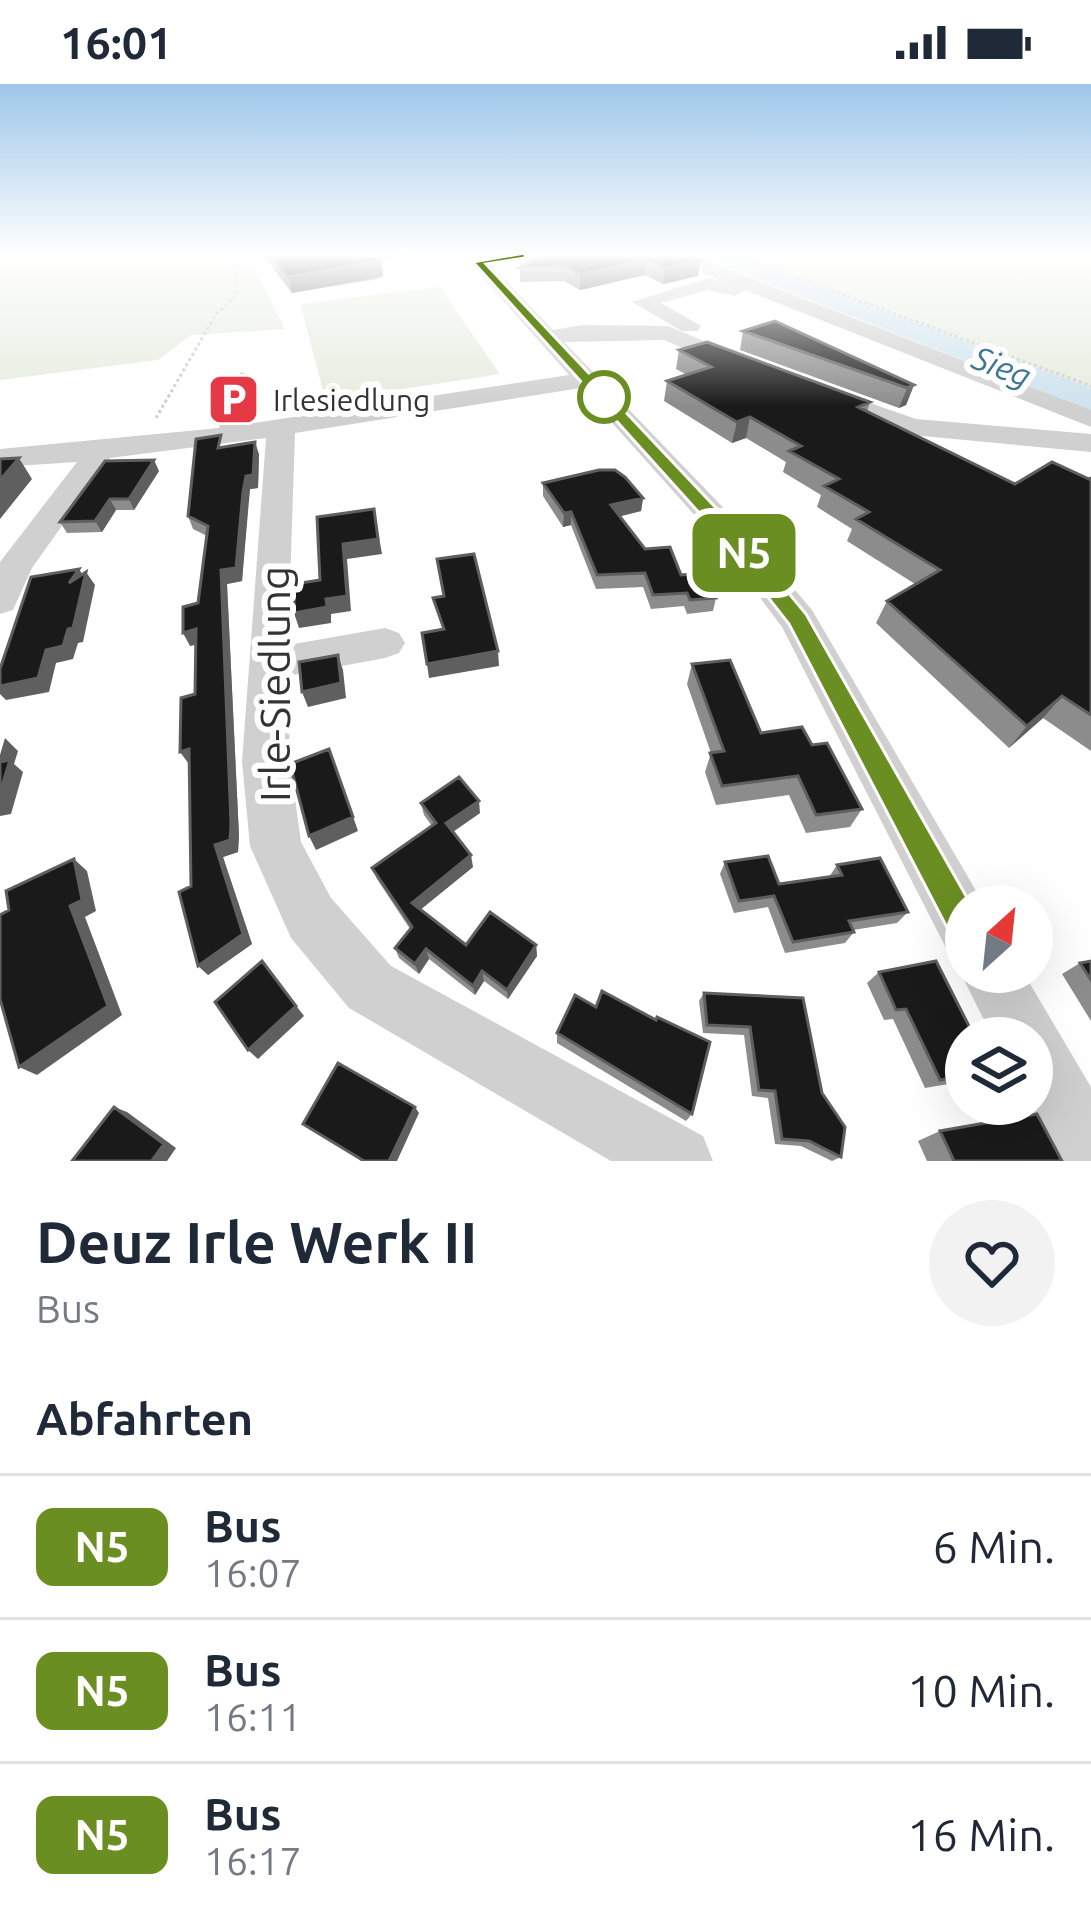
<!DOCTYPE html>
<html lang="de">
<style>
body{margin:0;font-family:Ubuntu,sans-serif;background:#f2f2f3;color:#1f2937;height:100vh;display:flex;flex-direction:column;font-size:45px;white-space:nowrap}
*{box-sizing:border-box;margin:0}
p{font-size:39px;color:#747a83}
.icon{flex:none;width:66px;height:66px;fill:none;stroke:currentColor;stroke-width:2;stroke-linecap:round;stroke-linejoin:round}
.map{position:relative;height:1077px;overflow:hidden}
.side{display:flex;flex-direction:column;background:#fff;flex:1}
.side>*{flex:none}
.badge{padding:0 24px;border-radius:18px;font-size:42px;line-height:78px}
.needle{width:78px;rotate:27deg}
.tools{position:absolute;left:945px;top:801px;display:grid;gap:24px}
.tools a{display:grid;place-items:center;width:108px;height:108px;border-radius:50%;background:#fff;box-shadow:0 12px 48px #0002;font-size:60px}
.map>.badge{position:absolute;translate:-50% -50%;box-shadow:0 0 0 6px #fff}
h2{padding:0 36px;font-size:45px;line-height:108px}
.round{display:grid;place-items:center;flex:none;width:126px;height:126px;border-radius:63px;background:#f2f2f3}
.headline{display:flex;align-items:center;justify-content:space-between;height:204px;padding:0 36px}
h1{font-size:57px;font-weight:700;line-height:90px}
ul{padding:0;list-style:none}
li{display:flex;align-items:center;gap:36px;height:144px;padding:0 36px;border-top:3px solid #e0e1e3}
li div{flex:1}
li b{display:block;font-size:45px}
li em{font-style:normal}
li .badge{min-width:132px;font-weight:700;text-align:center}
.status{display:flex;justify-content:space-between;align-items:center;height:84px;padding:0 60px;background:#fff;direction:ltr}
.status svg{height:33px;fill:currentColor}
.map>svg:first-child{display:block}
.green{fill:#e6ecdf}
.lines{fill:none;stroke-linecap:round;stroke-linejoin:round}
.river{fill:#cfe2ee;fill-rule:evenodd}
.path{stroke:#cdcdcd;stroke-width:3;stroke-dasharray:3 3;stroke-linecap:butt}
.minor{fill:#d0d0d0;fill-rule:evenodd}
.wall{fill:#8c8c8c}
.shaded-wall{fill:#5f5f5f}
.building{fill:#1a1a1a;stroke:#5f5f5f;stroke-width:3}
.line{fill:#6b8e23;stroke:#fff;stroke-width:3}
.stop-dot{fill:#fff;stroke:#6b8e23;stroke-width:6}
.labels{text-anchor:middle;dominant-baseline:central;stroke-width:12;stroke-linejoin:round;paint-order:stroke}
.far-poi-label{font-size:30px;fill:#333;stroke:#fff;text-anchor:start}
.far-water-label{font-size:33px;font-style:italic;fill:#3f7597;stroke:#fff}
.near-street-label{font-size:42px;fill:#333;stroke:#fff}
</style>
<div class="status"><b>16:01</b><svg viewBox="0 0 49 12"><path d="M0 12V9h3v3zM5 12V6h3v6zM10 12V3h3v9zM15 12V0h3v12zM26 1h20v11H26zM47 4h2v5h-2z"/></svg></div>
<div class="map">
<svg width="1091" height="1077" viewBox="0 0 1091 1077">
<rect width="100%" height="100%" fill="#fff"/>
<!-- green -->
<path class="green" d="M0 171H248L285 245 191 251 158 276 0 296Z
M691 171H1091V332L789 215Z
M440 203 500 290 326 317 300 220Z"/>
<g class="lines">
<!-- river -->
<path class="river" d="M699 171H732L1091 304V326Z"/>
<!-- path -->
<path class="path" d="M741 173 1091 302
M156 334 216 230 237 211 236 171"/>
<!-- minor -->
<path class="minor" d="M486 171H529L491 181 553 246 582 241 668 242 752 277V287L743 289 664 256 564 258 739 440 812 526 985 822H966V872L946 864 782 543 715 454 581 304 295 349 288 561 385 544 399 549 405 559 399 569 385 574 288 592 290 678 301 758 331 814 391 882 703 1052 713 1077H611L349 924 291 854 250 762 242 678 266 354 110 374 32 484 13 526 0 530V478L77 378 0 383V365L219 344 230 295 242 288 254 295 247 340 569 291 469 178Z
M663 171H689L1091 326V343L745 206 735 212 708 206 661 219 701 242 698 247H682L632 218 708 194 722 197Z
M821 302 916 335 1091 350V368L912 351 812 315 808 310 812 305Z
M966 875V888H1023L1091 1003V1077H1057L1028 1020H1032V954H993L960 888Z"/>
</g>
<!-- wall -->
<path class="wall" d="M263 171H405L379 176 383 192 377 195 292 209Z
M527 171H690L698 192 663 200 645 191 580 206 564 197 520 198V183L528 178Z
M743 247 914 301 906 321 899 324 740 266Z
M679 266 870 318 867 328 1015 400 1091 394V667L1043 634 1009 664 876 539 887 517 915 500 847 457 852 445 817 423 821 411 783 388 786 378 746 354 732 359 664 317 667 297 687 291 676 285Z
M225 363 259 370 258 404 250 405 248 420 242 497 227 500 239 752 238 768 223 773 252 860 208 891 191 802 196 560 190 562 207 452 193 445 188 432Z
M159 387 134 426H116L102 448 67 449 60 438Z
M543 399 643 414 641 427 619 432 645 465 716 514 713 527 687 530 684 522 651 525 643 503 596 505 571 441 563 443 543 412Z
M692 580 761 649 812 661 862 725 850 743 806 749 789 711 716 721 705 688 711 669 687 600Z
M421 719 480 729 453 748 473 783 420 826 466 861H536L537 872 508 915 484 897 475 911 429 875 419 890 399 874 395 864 410 845 377 795 372 784 432 742 424 731Z
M725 778 779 800 829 793 837 781 908 828 897 839 853 846 854 848 845 859 785 869 768 823 734 829 720 790Z
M1091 877V937L1062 890 1080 879Z
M879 888 966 954V997L925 1004 893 935 884 936 867 899Z
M704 909 803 914 822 1009 841 1073 832 1077 801 1062 775 1060 768 1014 752 1012 744 951 703 949 699 917Z
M557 949 692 1030 686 1037 557 959Z
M940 1047 1062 1077H927L918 1057Z"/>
<!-- shaded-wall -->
<path class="shaded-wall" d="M366 171H405L368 178Z
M647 176 645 191 580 206V190Z
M700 176 698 192 663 200 665 184Z
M381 177 383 192 292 209 288 193Z
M914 301 906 321 899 324 907 304Z
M750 333 746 354 732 359 737 338Z
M255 358 259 370 258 404 250 405 242 497 227 500 239 752 238 768 223 773 252 860 208 891 198 882 215 761 221 486Z
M19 374 32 395 0 435V396Z
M154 376 159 387 134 426 129 415Z
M643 414 641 427 610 435 611 421Z
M110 415 116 426 102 448 95 437Z
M374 425 382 470 347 475 351 527 331 530V539L299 544 294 529 326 515 343 460Z
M571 428V441L563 443 564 429Z
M79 485 85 494 86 488 95 501 83 558 78 559 73 575 56 579 49 608 6 616 0 610V602L46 566 69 499Z
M196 545 203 559 190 562 183 549Z
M498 567 499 582 429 594 427 580Z
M338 571 343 586 346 614 308 623 302 608Z
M1062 612 1043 634 1009 664 1027 642Z
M5 654 18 667 14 680 23 688 11 730 0 732V671Z
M189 665V680L180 668Z
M335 680 358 747 316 766 309 752Z
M479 717 480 729 448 751 446 739Z
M471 771 473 783 415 830 412 819Z
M74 775 87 787 96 827 85 833 122 931 37 991 19 983 70 822Z
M536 861 537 872 508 915 507 906Z
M426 865 429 875 419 890 415 880Z
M262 877 304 932 258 975 248 966Z
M482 887 484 897 475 911 473 902Z
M114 1023 127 1028 176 1064 167 1077H156Z
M415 1023 419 1029 397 1077H389Z"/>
<!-- building -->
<path class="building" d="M271 171H374L381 177 288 193Z
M540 171H690L700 176 665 184 647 176 580 190 564 182 520 183Z
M775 237 914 301 907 304 743 247Z
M707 258 870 318 858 323 1015 400 1052 378 1089 395 1091 394V631L1062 612 1027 642 887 517 940 486 856 435 869 428 824 402 839 395 789 367 801 362 750 333 737 338 667 297 711 283 679 266Z
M221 351 218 364 255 358 253 391 246 392 243 408 236 484 221 486 231 740 230 756 215 761 243 850 198 882 179 808 191 802 189 665 180 668 181 614 195 610 196 545 183 549V523L198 519 208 442 188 432 196 355Z
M19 374 0 396V375Z
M154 376 129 415H110L95 437 60 438 105 377Z
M599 386H615L625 393 643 414 611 421 645 465 670 463 681 491 705 489 716 514 690 516 687 509 653 511 645 489 597 491 571 428 564 429 543 399Z
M374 425 378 455 343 460 347 512 326 515 327 523 294 529V500L320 496 317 433Z
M474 470 498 567 427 580 422 549 444 545 433 514 444 512 437 475Z
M79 485 69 499 86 488 73 544 68 545 63 562 46 566 38 594 0 602V585L31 493Z
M338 571 341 599 302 608 299 578Z
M730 576 761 649 802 643 812 661 827 659 862 725 816 731 798 692 722 702 710 669 724 667 692 580Z
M329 665 353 733 309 752 290 680Z
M10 676 0 709V678Z
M459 693 479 717 446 739 471 771 412 819 466 861 490 828 536 861 507 906 482 887 473 902 426 865 415 880 395 864 412 843 372 784 436 739 421 719Z
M768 772 779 800 842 791 837 781 880 774 908 828 849 837 854 848 793 858 774 812 739 817 725 778Z
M74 775 82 816 70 822 108 922 19 983 0 915V831L9 826 6 807Z
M262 877 296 922 248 966 215 918Z
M936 877 975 954H966V992L940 996 906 925 896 926 879 888Z
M1091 877V896L1080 879Z
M602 907 656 936 657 933 710 958 692 1030 557 949 575 911 596 923Z
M704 909 803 914 822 1009 845 1043 841 1073 809 1057 782 1055 775 1007 759 1006 750 943 707 941Z
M338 979 415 1023 389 1077H364L303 1040Z
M114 1023 164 1060 153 1075 156 1077H72Z
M1037 1030 1062 1077H954L940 1047Z"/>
<!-- sky -->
<linearGradient id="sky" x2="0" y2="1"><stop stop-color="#9ec6ea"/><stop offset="0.53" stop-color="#fff"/><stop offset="1" stop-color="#fff" stop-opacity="0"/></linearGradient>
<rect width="1091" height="322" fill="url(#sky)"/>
<!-- line -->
<path class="line" d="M525 169V174L486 180 734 443 806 530 978 833 983 845 978 857 966 862 954 857 789 540 720 452 473 178Z"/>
<!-- icons -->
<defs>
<symbol id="parking-square" viewBox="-11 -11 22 22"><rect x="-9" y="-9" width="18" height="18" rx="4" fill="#e63946" stroke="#fff"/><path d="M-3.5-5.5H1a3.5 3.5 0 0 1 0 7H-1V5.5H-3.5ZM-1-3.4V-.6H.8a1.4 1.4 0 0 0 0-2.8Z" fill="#fff"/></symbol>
</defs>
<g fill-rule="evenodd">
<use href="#parking-square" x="204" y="286" width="59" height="59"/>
</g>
<!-- markers -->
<circle class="stop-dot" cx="604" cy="313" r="24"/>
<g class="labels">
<!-- far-poi labels -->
<g class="far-poi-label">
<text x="273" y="316">Irlesiedlung</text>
</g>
<!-- far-water labels -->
<g class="far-water-label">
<text transform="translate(1002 282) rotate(21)">Sieg</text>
</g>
<!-- near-street labels -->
<g class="near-street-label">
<text transform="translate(274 600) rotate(-90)">Irle-Siedlung</text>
</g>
</g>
</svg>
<div class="tools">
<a><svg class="needle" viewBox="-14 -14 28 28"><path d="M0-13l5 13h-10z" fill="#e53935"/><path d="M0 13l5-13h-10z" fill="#747a83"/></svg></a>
<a><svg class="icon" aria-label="layers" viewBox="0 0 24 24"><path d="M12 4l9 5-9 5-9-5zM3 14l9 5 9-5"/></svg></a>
</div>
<b class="badge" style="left:744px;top:469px;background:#6b8e23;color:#fff">N5</b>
</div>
<section class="side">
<div class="headline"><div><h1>Deuz Irle Werk II</h1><p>Bus</p></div><a class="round"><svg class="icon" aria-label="heart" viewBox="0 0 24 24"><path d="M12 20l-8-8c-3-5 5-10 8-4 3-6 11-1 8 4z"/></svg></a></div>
<h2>Abfahrten</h2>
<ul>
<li><span class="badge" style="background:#6b8e23;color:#fff">N5</span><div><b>Bus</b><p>16:07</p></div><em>6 Min.</em></li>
<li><span class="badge" style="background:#6b8e23;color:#fff">N5</span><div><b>Bus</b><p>16:11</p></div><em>10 Min.</em></li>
<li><span class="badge" style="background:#6b8e23;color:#fff">N5</span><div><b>Bus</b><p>16:17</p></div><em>16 Min.</em></li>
</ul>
</section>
